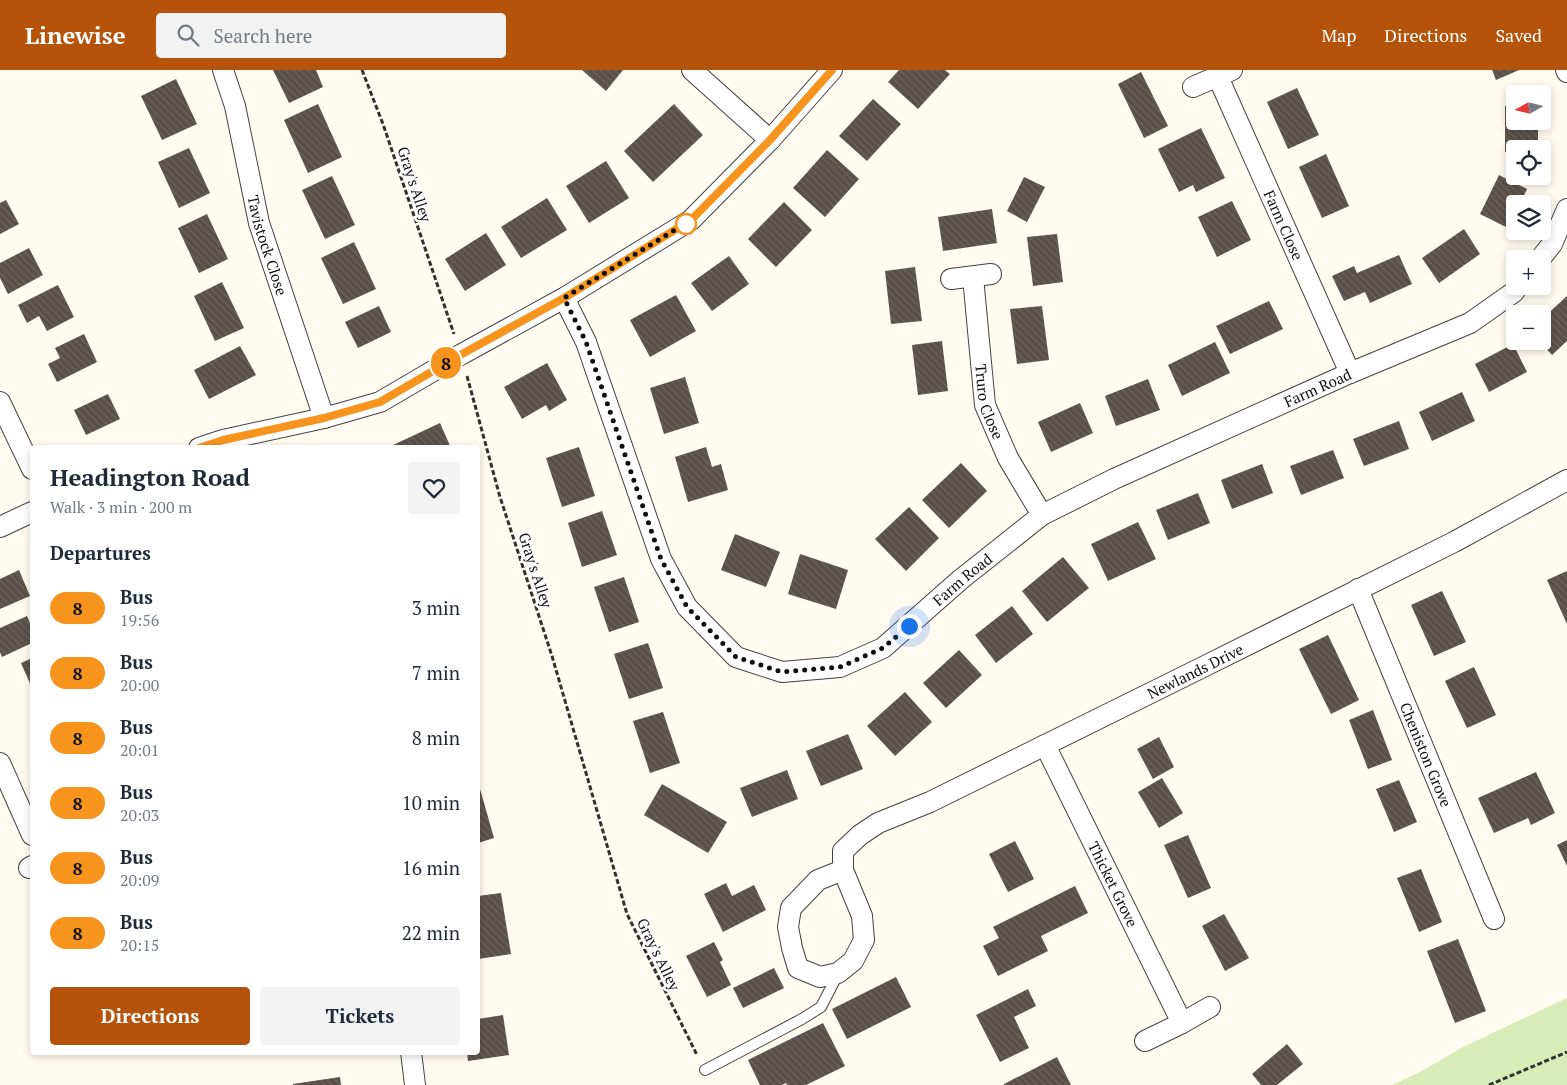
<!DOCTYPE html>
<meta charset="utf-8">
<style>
body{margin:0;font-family:"PT Serif",serif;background:#f2f2f3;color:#1f2937;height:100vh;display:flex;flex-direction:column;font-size:19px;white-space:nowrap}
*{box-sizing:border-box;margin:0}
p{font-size:16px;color:#747a83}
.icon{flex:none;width:28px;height:28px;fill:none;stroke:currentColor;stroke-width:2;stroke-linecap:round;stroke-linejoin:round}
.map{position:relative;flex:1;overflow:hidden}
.panel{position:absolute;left:30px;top:375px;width:450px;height:610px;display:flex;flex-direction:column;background:#fff;border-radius:5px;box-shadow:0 2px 8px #0003}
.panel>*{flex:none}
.badge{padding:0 10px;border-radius:16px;font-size:18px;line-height:32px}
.needle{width:32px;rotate:262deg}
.controls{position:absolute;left:1506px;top:15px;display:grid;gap:10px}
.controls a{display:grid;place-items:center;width:45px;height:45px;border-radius:5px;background:#fff;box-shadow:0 2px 8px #0003;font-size:25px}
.you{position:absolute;width:25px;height:25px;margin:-12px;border:4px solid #fff;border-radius:50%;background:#1a73e8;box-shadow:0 0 0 8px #1a73e833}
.map>.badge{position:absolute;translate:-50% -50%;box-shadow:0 0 0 2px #fff}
h2{padding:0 20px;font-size:19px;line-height:45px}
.round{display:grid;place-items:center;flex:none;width:52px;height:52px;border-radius:5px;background:#f2f2f3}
.headline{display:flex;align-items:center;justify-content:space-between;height:85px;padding:0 20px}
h1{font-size:24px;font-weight:700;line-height:38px}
.primary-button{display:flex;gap:10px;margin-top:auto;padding:10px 20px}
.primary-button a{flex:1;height:58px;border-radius:5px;background:#b45309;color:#fff;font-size:20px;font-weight:700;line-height:58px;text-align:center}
.primary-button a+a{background:#f2f2f3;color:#1f2937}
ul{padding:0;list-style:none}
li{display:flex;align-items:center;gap:15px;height:65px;padding:0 20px}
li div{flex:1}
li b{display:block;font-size:19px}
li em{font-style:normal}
li .badge{min-width:55px;font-weight:700;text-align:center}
header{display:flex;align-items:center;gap:30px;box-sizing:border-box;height:70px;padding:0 25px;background:#b45309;color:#fff}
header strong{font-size:24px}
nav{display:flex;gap:28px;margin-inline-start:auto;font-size:18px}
.search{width:350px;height:45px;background:#f2f2f3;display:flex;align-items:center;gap:12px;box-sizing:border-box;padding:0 18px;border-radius:5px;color:#747a83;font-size:19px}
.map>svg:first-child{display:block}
.grass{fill:#d9ecb8}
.building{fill:url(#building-back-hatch)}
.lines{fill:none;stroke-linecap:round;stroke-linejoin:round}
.lane-casing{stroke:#424242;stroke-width:12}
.street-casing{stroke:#424242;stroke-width:22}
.path{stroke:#313131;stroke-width:3;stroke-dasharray:5 2.5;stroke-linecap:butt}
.lane{stroke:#fff;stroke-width:10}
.street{stroke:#fff;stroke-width:20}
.line-casing{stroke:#fff;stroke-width:11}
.line{stroke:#f7941d;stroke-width:8}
.walk{stroke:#0f0f0f;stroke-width:5;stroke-dasharray:0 9}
.stop-dot{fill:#fff;stroke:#f7941d;stroke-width:2.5}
.labels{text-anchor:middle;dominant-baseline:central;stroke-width:5;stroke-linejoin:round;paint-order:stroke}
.street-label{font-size:15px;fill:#0f0f0f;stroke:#fff}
</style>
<header>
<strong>Linewise</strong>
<div class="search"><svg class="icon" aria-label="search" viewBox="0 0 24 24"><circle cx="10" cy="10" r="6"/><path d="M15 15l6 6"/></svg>Search here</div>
<nav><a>Map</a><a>Directions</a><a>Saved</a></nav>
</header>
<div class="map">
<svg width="1567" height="1015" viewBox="0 0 1567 1015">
<defs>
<pattern id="building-back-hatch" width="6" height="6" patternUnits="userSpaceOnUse" patternTransform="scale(1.25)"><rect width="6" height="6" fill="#594f4b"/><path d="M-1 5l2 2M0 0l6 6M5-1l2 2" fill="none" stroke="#6c6461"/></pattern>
</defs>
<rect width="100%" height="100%" fill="#fffbf1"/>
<!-- grass -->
<path class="grass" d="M1567 928V1015H1392L1422 1001 1463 977Z"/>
<!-- building -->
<path class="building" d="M273 0H316L323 17 289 33Z
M582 0H623L606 21Z
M899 0H945L950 4 918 39 888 12Z
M1492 0H1519L1496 10Z
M1141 2 1168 56 1144 68 1118 14Z
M176 9 197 54 162 70 141 26Z
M1297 18 1319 65 1288 79 1267 32Z
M873 29 901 54 867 91 839 66Z
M318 34 342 87 308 103 284 50Z
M674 34 703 65 653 112 624 81Z
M1505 36H1515V51H1538V79H1515V82H1505Z
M1201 58 1225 108 1196 122 1193 115 1179 122 1158 79Z
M189 78 210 123 179 138 158 92Z
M827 80 859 109 825 147 793 118Z
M1326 84 1349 136 1322 148 1299 97Z
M606 91 629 128 589 153 566 116Z
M1499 105 1527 119 1520 134H1515V143L1508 158 1480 144Z
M332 106 355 155 325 169 302 120Z
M1024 107 1045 117 1027 152 1007 141Z
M547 128 567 160 521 188 501 157Z
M6 130 19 154 0 164V133Z
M1232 131 1251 170 1217 187 1198 147Z
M784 132 812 160 776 197 748 169Z
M992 139 997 173 943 181 938 147Z
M207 144 228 189 199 203 178 158Z
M1464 159 1480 184 1439 213 1422 188Z
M486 163 506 195 465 221 445 189Z
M1057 164 1063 212 1033 216 1027 167Z
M354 172 376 219 343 234 321 188Z
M29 178 43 205 8 224 0 208V193Z
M1399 185 1412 214 1370 233 1365 222 1344 231 1332 206 1354 196 1357 203Z
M729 186 749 214 712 241 691 213Z
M915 197 922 251 891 254 885 201Z
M222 212 244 258 215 271 194 226Z
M58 215 74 247 47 261 39 246 27 253 18 235Z
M676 225 696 261 650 287 630 250Z
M1567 226V271L1552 285 1539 271H1542V249Z
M1269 231 1283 259 1230 284 1216 256Z
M379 236 391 262 358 278 345 252Z
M1042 236 1049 290 1017 294 1010 239Z
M84 264 97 292 57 312 48 294 60 288 55 278Z
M942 271 948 321 918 325 912 275Z
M1215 272 1230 303 1182 326 1168 295Z
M1513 274 1527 302 1489 322 1475 294Z
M240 276 256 305 209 329 194 300Z
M547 293 567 330 549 341 546 335 522 349 504 317Z
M685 307 699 353 664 364 650 318Z
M1148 309 1160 340 1116 356 1105 326Z
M1462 322 1475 351 1432 371 1419 342Z
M108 324 120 349 86 365 74 340Z
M1080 333 1093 363 1051 382 1038 352Z
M1399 351 1409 379 1364 396 1353 369Z
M440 353 451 378H392L391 376Z
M579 377 595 426 562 437 546 388Z
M706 377 712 397 721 394 728 420 688 432 675 387Z
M1333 380 1344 408 1301 425 1290 396Z
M961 393 987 421 949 458 922 430Z
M1262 394 1273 423 1232 439 1221 410Z
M1198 423 1210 453 1168 470 1156 440Z
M909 437 939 468 906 501 875 469Z
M602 441 617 485 582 497 568 453Z
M1138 452 1156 489 1108 511 1091 474Z
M735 464 780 482 766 517 721 500Z
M800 484 848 500 836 539 788 524Z
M1063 487 1089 518 1047 552 1022 521Z
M19 500 30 526 0 539V509Z
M1567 501V554L1547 510Z
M624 507 639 552 609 562 594 517Z
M1442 521 1466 572 1434 586 1411 535Z
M1012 536 1033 564 996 593 975 565Z
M27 546 32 558V573L2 587 0 582V558Z
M1328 565 1359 630 1331 644 1299 579Z
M648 573 663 618 629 629 614 584Z
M959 580 982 605 946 638 923 613Z
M32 588V618L21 593Z
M1474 597 1496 645 1467 658 1445 611Z
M905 622 932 652 895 686 867 656Z
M1373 640 1392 690 1368 699 1349 650Z
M663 642 680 693 650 703 633 651Z
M848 664 863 699 821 716 806 681Z
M1159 667 1174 697 1153 709 1137 679Z
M787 700 798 729 752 747 740 718Z
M1536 702 1555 743 1531 755 1528 748 1494 763 1478 728Z
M1162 708 1183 743 1159 758 1138 722Z
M1399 710 1417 752 1394 762 1376 719Z
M478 712 494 768 478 773Z
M662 714 727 752 708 783 644 745Z
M1188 765 1211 818 1188 828 1164 775Z
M1567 770V796L1557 775Z
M1015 771 1034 809 1008 822 989 784Z
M1421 799 1442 852 1419 862 1397 808Z
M726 813 732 826 754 815 766 840 723 862 704 824Z
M1075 816 1088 843 1041 866 1048 881 998 906 983 876 999 868 993 857Z
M501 823 511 884 478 889V826Z
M1224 844 1249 888 1225 901 1202 856Z
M1458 869 1486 941 1455 953 1427 881Z
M714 872 723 890 720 892 731 915 707 927 686 886Z
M774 898 784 918 743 938 733 918Z
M896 907 911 937 847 969 832 939Z
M1028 919 1036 936 1014 947 1029 978 1000 992 976 945Z
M503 945 509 985 468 991 467 982H478V949Z
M823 953 845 996 806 1015H787L786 1013 782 1015H760L748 990Z
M1287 974 1303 994 1277 1015H1261L1252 1004Z
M1057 987 1071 1015H1004V1014Z
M340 1007 341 1015H293V1014Z"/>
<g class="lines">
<defs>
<path id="lane" d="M705 1000 802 949 821 937 838 904"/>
<g id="street">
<path id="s1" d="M223 0 235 36 259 153 324 348"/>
<path d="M692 0 770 70"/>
<path d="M1566 0 1567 2"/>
<path id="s2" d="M1218 7 1350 303"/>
<path d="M1193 17 1232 0"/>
<path d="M1540 189 1552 174 1567 139"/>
<path id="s3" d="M973 207 985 335 1008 388 1042 445"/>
<path d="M951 209 991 204"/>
<path id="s4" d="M564 228 586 272 661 489 687 537 736 587 782 602 840 597 883 578 960 510 1042 445 1114 409 1350 303 1470 253 1514 222 1518 216"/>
<path d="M0 332 32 399"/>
<path d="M199 378 223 370 324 348 380 332 462 284 564 228 691 150 770 70 832 0"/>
<path d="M0 457 32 442"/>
<path id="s5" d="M1358 519 1494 849"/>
<path id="s6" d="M1045 675 1182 953"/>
<path d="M0 693 32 765"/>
<path d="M29 798 32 796"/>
<path id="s7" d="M843 800 818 810 791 838 788 857 792 878 798 898 820 907 838 903 853 891 864 870 862 846 843 800V781L860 765 878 753 930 732 1197 600 1454 472 1567 410"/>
<path d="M1145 971 1182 953 1210 937"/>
<path d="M411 982 415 1015"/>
</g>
</defs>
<!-- lane casing -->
<use href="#lane" class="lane-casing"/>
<!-- street casing -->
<use href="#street" class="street-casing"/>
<!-- path -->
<path class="path" d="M362 0 383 54 454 264
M467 306 500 427 552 586 627 844 697 985
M1489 1015 1567 982"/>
<!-- lane -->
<use href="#lane" class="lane"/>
<!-- street -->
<use href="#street" class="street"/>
</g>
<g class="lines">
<defs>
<path id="line" d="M199 378 223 370 324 348 380 332 462 284 564 228 691 150 770 70 832 0"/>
</defs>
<!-- line casing -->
<use href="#line" class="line-casing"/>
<!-- line -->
<use href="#line" class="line"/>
<!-- walk -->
<path class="walk" d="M686 154 691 150 564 228 586 272 661 489 687 537 736 587 782 602 840 597 883 578 909 556"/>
</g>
<!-- markers -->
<circle class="stop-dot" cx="686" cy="154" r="10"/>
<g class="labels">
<!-- street labels -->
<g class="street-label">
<text transform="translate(415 114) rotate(72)">Gray's Alley</text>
<text stroke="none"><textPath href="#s2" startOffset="162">Farm Close</textPath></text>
<text stroke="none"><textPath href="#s1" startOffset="181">Tavistock Close</textPath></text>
<text stroke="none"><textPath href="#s4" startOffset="1068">Farm Road</textPath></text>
<text stroke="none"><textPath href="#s3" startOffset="126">Truro Close</textPath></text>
<text transform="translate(536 500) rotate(72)">Gray's Alley</text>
<text stroke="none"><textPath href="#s4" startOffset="662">Farm Road</textPath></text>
<text stroke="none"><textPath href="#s7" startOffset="702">Newlands Drive</textPath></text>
<text stroke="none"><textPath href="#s5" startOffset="179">Cheniston Grove</textPath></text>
<text stroke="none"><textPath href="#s6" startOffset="155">Thicket Grove</textPath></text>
<text transform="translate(659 884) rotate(64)">Gray's Alley</text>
</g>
</g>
</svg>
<div class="controls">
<a><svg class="needle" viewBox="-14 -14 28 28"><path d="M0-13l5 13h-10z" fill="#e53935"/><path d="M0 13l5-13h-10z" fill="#747a83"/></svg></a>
<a><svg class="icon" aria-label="locate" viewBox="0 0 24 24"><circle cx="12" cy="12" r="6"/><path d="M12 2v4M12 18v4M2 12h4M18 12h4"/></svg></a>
<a><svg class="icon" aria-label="layers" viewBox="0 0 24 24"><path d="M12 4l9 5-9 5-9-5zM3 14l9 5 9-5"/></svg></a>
<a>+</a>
<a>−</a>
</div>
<div class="you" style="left:909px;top:556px"></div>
<b class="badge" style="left:446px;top:293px;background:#f7941d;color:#111">8</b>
<section class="panel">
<div class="headline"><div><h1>Headington Road</h1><p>Walk · 3 min · 200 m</p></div><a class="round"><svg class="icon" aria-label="heart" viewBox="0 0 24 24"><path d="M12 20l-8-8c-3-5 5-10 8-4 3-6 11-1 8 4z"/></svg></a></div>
<h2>Departures</h2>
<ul>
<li><span class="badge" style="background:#f7941d;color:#111">8</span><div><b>Bus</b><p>19:56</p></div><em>3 min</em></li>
<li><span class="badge" style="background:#f7941d;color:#111">8</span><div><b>Bus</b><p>20:00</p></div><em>7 min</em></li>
<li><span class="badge" style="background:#f7941d;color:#111">8</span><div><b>Bus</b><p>20:01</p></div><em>8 min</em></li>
<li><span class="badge" style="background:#f7941d;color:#111">8</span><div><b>Bus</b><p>20:03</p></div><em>10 min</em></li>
<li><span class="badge" style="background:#f7941d;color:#111">8</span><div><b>Bus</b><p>20:09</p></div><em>16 min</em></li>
<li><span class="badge" style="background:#f7941d;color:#111">8</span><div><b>Bus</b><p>20:15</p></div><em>22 min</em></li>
</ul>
<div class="primary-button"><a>Directions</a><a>Tickets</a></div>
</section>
</div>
